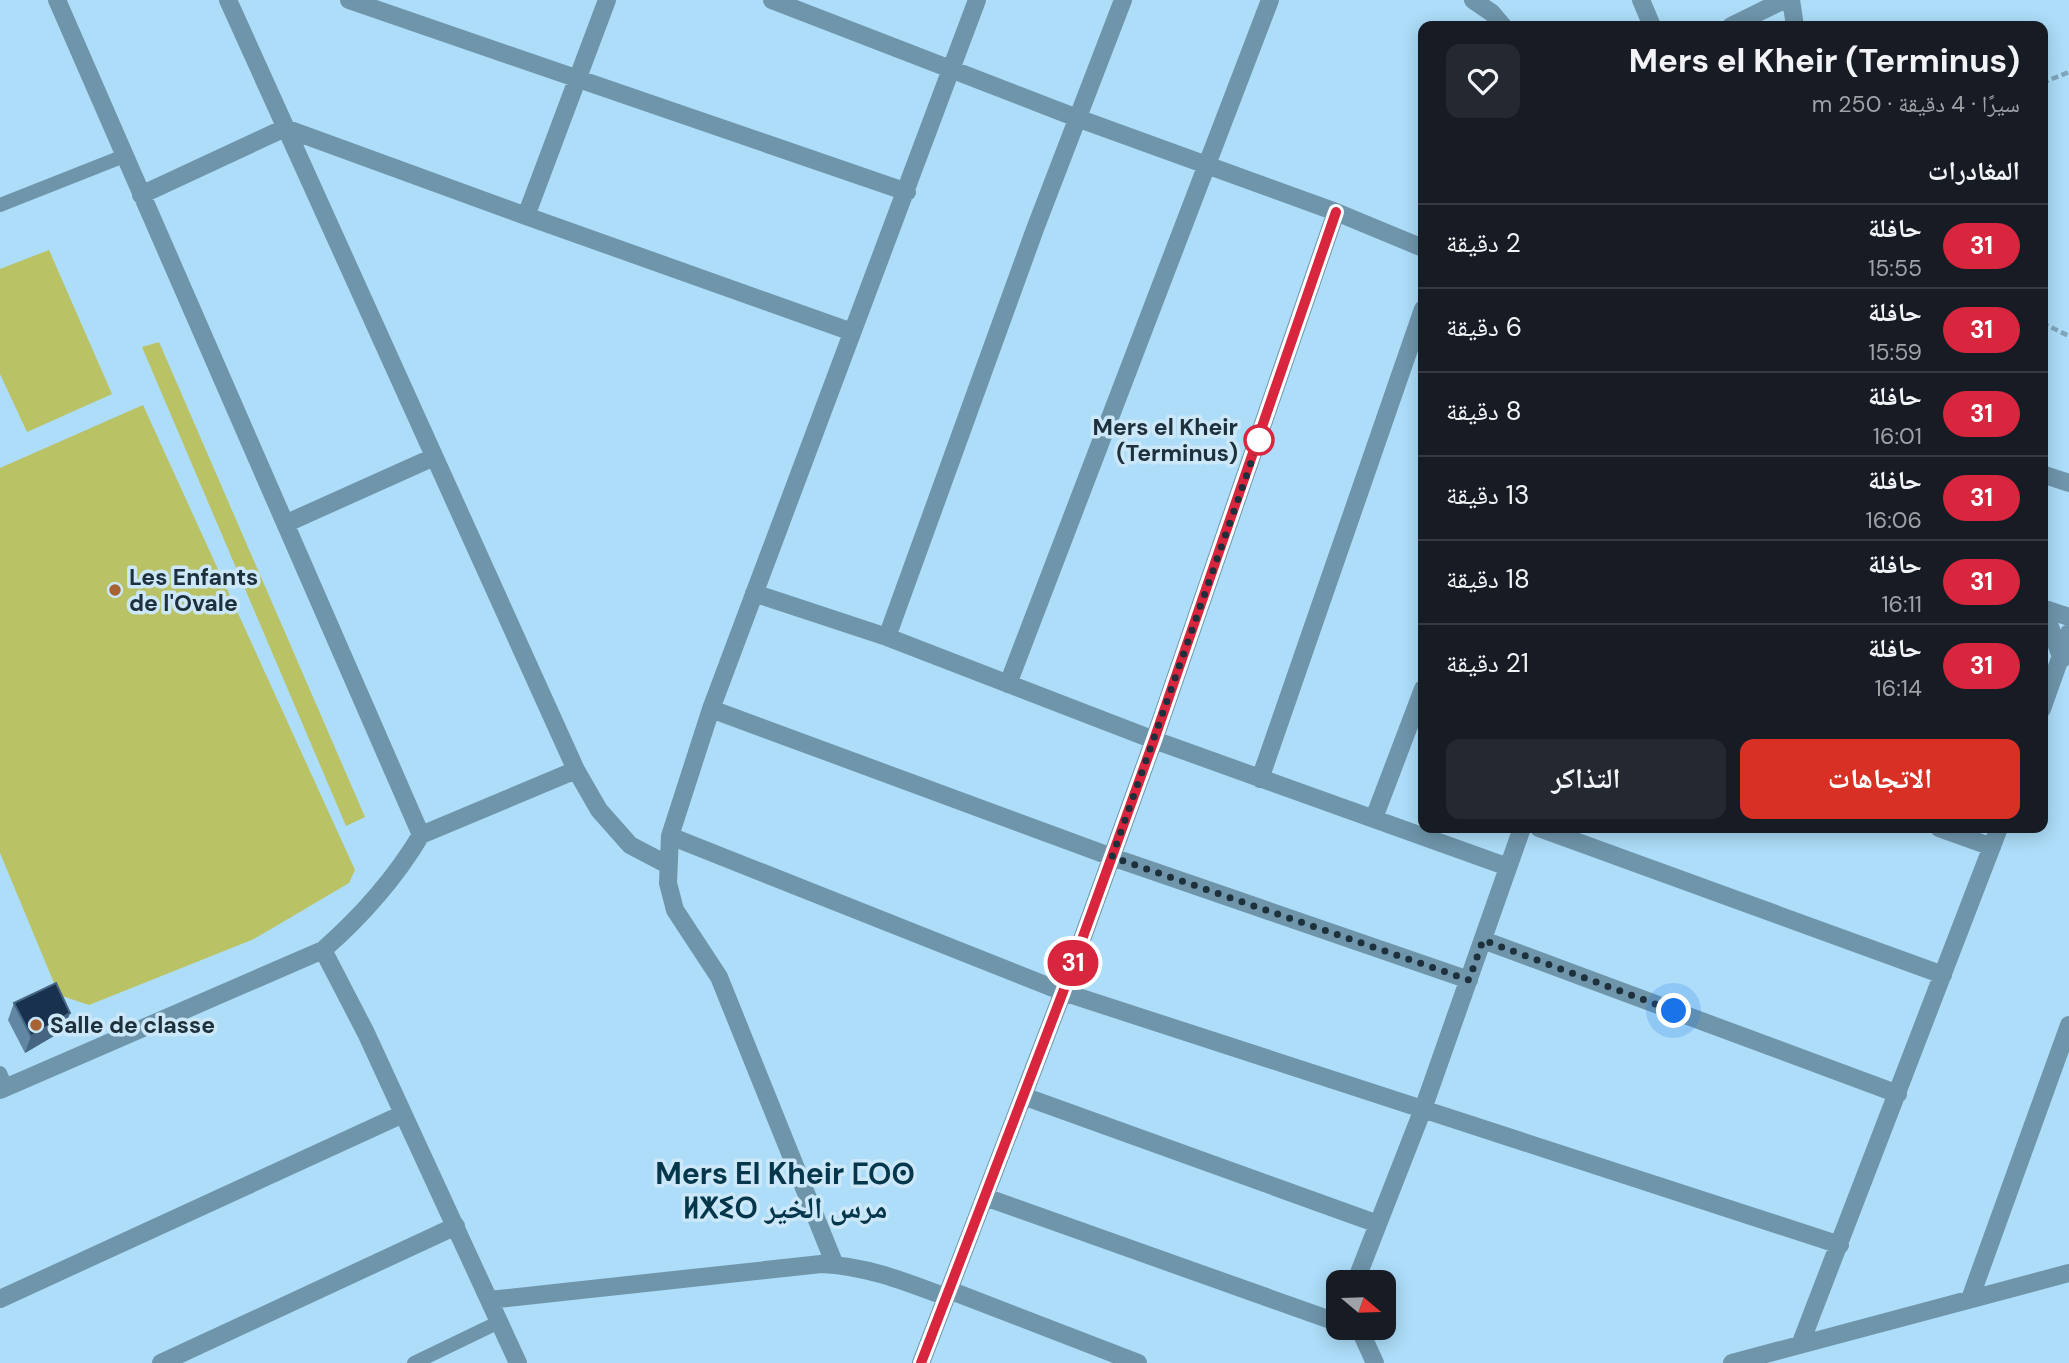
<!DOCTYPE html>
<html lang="ar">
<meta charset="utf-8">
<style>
body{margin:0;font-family:"DM Sans","Noto Naskh Arabic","Noto Sans Tifinagh",sans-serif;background:#242831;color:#f1f3f6;direction:rtl;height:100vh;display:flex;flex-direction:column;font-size:26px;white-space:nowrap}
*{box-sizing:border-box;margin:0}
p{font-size:23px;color:#9ea1a6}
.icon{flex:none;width:38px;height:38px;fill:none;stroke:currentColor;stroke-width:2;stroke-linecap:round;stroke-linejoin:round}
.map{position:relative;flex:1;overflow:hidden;direction:ltr}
.sheet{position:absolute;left:1418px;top:21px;width:630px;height:812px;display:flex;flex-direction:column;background:#171b24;border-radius:14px;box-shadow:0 4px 18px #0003;direction:rtl}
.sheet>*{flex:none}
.badge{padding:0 14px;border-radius:23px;font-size:24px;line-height:46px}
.needle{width:46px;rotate:109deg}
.controls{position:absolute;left:1326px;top:1270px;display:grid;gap:14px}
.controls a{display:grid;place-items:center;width:70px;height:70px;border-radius:14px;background:#171b24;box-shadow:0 4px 18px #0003;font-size:35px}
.you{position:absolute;width:35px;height:35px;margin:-18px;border:5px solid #fff;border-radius:50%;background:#1a73e8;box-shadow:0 0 0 10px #1a73e833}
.map>.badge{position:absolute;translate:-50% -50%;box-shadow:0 0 0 4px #fff}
h2{padding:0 28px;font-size:26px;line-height:63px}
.round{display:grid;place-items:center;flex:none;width:74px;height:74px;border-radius:14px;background:#242831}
.head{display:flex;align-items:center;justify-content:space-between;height:119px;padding:0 28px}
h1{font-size:33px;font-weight:700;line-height:52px}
.button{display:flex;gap:14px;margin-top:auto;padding:14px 28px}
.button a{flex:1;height:80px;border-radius:14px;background:#d93025;color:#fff;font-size:28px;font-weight:700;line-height:80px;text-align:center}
.button a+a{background:#242831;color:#f1f3f6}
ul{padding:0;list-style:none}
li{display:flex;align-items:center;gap:21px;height:84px;padding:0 28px;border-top:2px solid #363941}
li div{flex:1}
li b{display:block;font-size:26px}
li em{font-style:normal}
li .badge{min-width:77px;font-weight:700;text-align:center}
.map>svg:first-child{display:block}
.green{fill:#b9c265}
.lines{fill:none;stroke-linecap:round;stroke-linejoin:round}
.path{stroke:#7fa6bc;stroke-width:4.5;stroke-dasharray:7 3.5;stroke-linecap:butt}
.service{stroke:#6f95ab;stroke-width:14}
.minor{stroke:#6f95ab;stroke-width:18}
.wall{fill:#6287a4}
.shaded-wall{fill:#456582}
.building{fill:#18314f;stroke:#456582;stroke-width:2}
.line-casing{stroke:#fff;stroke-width:16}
.line{stroke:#d7263d;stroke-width:10}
.walk{stroke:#1d303b;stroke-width:7;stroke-dasharray:0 12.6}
.stop-dot{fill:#fff;stroke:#d7263d;stroke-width:3.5}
.poi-dot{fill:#a76333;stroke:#cbe7f8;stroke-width:2.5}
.labels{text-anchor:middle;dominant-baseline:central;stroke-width:7;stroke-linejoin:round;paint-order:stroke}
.stop-label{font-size:23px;font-weight:bold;fill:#1d303b;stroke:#cbe7f8;text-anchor:end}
.poi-label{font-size:23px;font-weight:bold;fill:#1d303b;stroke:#cbe7f8;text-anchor:start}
.district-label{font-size:30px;font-weight:bold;fill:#04364c;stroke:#cbe7f8}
</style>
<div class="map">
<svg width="2069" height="1363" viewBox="0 0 2069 1363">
<rect width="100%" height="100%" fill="#adddf9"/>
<!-- green -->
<path class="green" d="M49 250 112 394 27 432 0 374V269Z
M159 342 365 817 346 826 142 347Z
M143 405 355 870 349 883 254 939 89 1005 59 995 0 853V468Z"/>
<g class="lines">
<!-- path -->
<path class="path" d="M2042 83 2069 72
M2042 323 2069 336"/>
<!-- service -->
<path class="service" d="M0 205 124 156
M0 1073 6 1087
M414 1363 499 1322"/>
<!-- minor -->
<path class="minor" d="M228 0 576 770 599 810 630 845 668 865
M349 0 907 192
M607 0 526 216 852 332
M772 0 1077 118 1336 212 1423 248
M1473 0 1492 13 1503 26
M1641 0 1652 26
M1791 0 1795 26
M1731 26 1784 0
M141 195 285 128 526 216
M2042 474 2069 483
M287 523 434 457
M754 593 887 637 1154 740 1508 867
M2042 608 2069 617
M2043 608 2062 659
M887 637 1035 229 1123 0
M1008 684 1270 0
M711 709 1112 857 1469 980
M2042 709 2069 633
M1260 779 1423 309
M1374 818 1423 689
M1539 828 1943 975
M1939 828 1992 847
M421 835 576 770
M670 836 1063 992 1840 1245
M1483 940 1898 1094
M323 950 366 1033 518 1363
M0 1090 323 950C363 915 394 880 421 835L57 0
M1023 1096 1378 1224
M985 1197 1339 1323
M835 1265 719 977 675 910 668 883 670 836 711 709 977 0
M1355 1283 1423 1109 1522 828
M949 1290 1138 1363
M0 1299 403 1114
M1970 1299 2069 1025
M489 1300 821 1264C866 1266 904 1281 946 1297
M1359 1328 1375 1363
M1800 1345 1999 828
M161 1363 456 1226
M921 1363 1063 992 1154 740 1336 212
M1732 1363 2069 1273"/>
</g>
<!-- wall -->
<path class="wall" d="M14 1003 64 1030 25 1053 8 1020Z"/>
<!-- shaded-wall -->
<path class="shaded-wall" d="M70 1013 64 1030 25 1053 31 1036Z"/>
<!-- building -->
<path class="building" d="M56 983 70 1013 31 1036 14 1003Z"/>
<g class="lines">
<defs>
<path id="line" d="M921 1363 1063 992 1154 740 1336 212"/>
</defs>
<!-- line casing -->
<use href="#line" class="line-casing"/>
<!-- line -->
<use href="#line" class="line"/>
<!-- walk -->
<path class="walk" d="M1259 440 1112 857 1469 980 1483 940 1674 1011"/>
</g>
<!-- markers -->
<circle class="stop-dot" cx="1259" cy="440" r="14"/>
<g class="poi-dot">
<circle cx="115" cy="590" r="7"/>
<circle cx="36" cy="1025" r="7"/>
</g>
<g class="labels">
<!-- stop labels -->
<g class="stop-label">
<text x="1238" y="427">Mers el Kheir<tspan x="1238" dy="26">(Terminus)</tspan></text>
</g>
<!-- poi labels -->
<g class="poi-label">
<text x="129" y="577">Les Enfants<tspan x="129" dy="26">de l'Ovale</tspan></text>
<text x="50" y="1025">Salle de classe</text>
</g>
<!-- district labels -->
<g class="district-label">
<text x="785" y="1173">Mers El Kheir ⵎⵔⵙ<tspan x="785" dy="34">ⵍⵅⵉⵔ مرس الخير</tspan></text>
</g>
</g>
</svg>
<div class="controls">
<a><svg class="needle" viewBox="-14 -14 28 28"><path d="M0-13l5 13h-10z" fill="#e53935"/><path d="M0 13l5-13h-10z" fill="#9ea1a6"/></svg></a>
</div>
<div class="you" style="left:1674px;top:1011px"></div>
<b class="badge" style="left:1073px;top:963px;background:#d7263d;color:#fff">31</b>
<section class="sheet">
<div class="head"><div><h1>Mers el Kheir (Terminus)</h1><p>سيرًا · 4 دقيقة · 250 m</p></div><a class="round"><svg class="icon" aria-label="heart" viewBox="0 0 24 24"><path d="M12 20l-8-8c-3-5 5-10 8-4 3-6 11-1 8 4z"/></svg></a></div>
<h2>المغادرات</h2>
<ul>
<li><span class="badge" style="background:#d7263d;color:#fff">31</span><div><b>حافلة</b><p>15:55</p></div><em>2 دقيقة</em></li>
<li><span class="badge" style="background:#d7263d;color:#fff">31</span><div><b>حافلة</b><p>15:59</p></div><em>6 دقيقة</em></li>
<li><span class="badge" style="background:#d7263d;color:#fff">31</span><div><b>حافلة</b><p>16:01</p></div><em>8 دقيقة</em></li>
<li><span class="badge" style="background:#d7263d;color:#fff">31</span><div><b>حافلة</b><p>16:06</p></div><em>13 دقيقة</em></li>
<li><span class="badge" style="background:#d7263d;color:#fff">31</span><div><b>حافلة</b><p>16:11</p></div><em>18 دقيقة</em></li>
<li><span class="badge" style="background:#d7263d;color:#fff">31</span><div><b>حافلة</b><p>16:14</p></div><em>21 دقيقة</em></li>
</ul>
<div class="button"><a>الاتجاهات</a><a>التذاكر</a></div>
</section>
</div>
